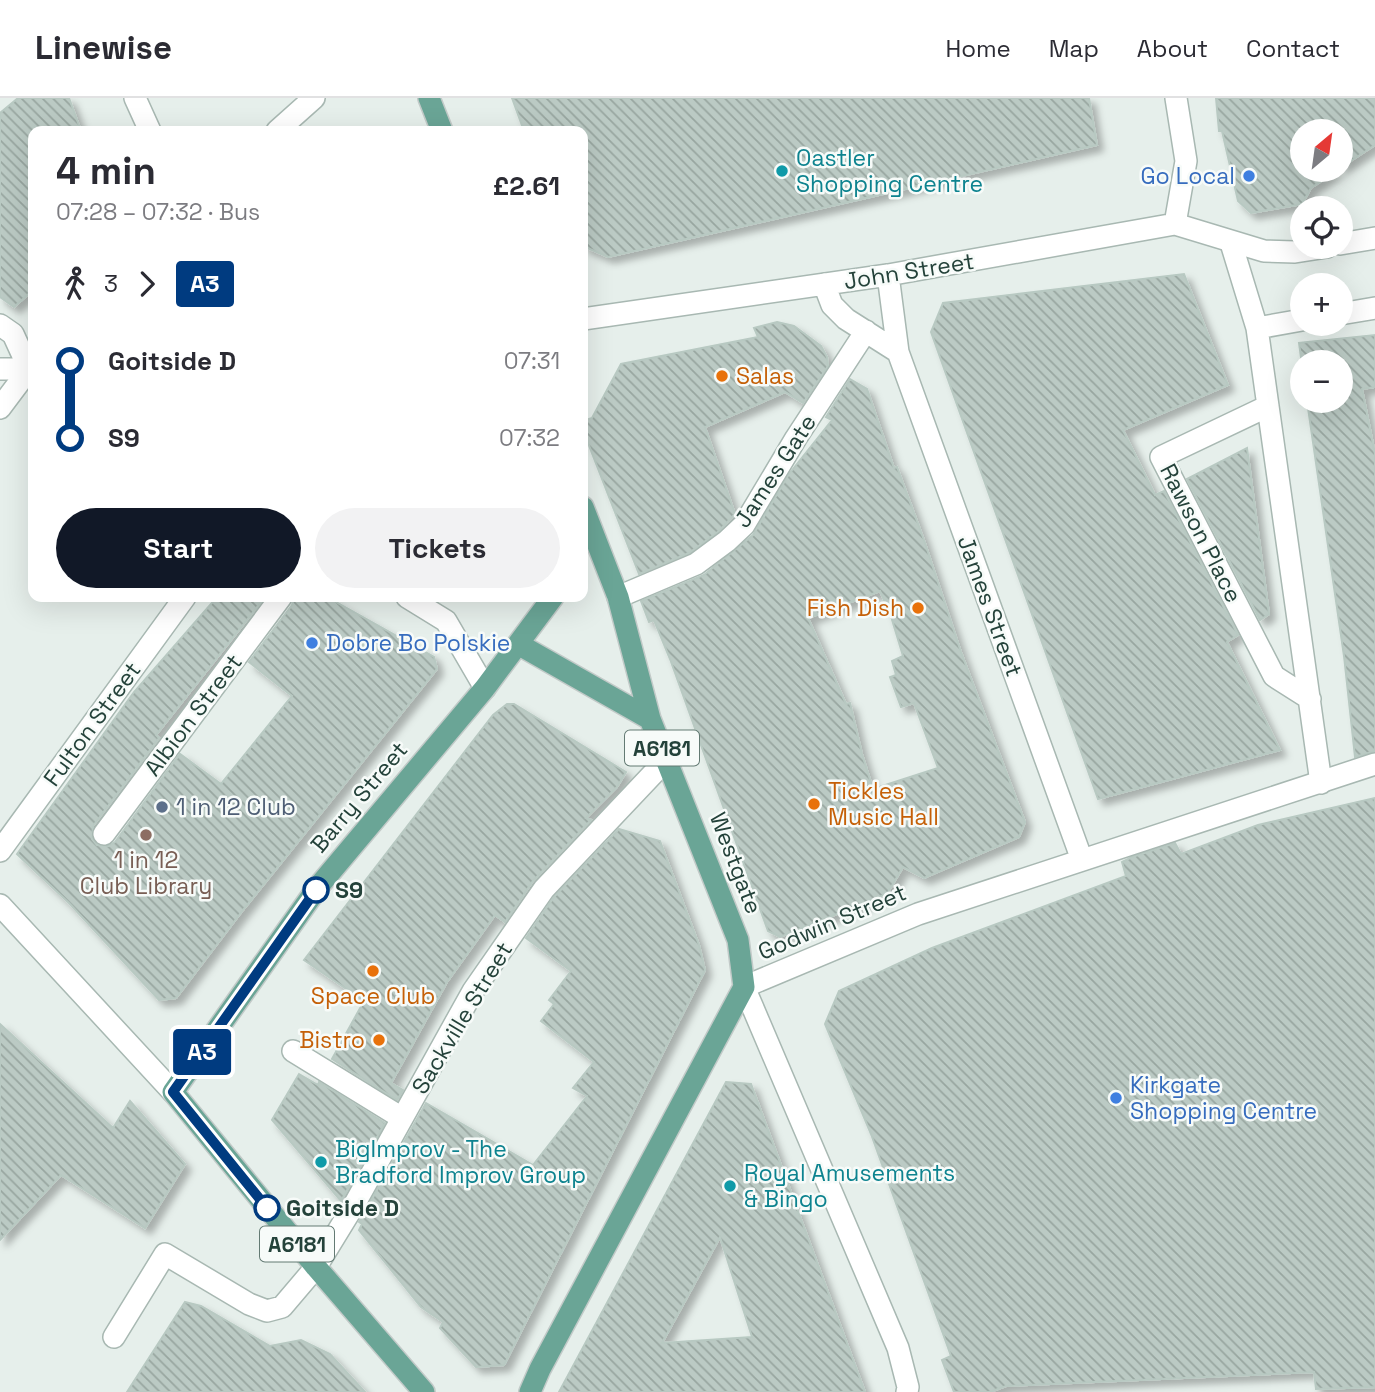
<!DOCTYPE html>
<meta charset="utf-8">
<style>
body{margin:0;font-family:"Space Grotesk",sans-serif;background:#f2f2f3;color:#2b2b33;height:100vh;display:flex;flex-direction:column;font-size:26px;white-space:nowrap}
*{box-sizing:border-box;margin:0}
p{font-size:23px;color:#7c7c81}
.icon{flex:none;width:38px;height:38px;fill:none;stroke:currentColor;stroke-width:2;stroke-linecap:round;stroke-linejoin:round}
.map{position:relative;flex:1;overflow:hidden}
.side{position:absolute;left:28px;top:28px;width:560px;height:476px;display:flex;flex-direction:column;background:#fff;border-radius:14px;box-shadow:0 7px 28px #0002}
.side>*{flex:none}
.badge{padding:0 14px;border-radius:5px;font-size:24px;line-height:46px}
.needle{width:46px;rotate:29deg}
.buttons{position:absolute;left:1290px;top:21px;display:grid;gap:14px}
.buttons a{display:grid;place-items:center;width:63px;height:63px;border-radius:50%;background:#fff;box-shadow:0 7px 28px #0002;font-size:35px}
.map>.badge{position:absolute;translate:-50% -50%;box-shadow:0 0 0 4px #fff}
.legs{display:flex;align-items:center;gap:10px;height:77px;padding:0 28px;font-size:23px}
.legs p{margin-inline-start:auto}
.headline{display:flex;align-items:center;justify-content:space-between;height:119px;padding:0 28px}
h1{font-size:38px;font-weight:600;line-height:52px}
.primary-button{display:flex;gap:14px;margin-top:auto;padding:14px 28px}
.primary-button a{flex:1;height:80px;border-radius:42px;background:#111827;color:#fff;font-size:28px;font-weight:600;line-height:80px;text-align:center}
.primary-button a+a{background:#f2f2f3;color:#2b2b33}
ul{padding:0 28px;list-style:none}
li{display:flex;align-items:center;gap:24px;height:77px;font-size:26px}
li i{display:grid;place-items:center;width:10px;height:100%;margin:0 9px;background:currentColor}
li i::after{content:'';width:18px;height:18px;margin:-9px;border:5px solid;border-radius:50%;background:#fff}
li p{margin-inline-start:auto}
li:first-child i{background:linear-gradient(#0000 50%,currentColor 0)}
li:last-child i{background:linear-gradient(currentColor 50%,#0000 0)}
header{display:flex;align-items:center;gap:42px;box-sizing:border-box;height:98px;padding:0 35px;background:#fff;border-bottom:2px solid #e1e1e2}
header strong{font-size:33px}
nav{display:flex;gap:38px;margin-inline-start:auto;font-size:24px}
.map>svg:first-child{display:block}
.building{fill:url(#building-back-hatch);stroke:#b8c9c2;stroke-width:2;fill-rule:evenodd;filter:url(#shadow)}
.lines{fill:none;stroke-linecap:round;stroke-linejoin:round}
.pedestrian-casing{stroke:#a8b8b2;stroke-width:24}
.minor-casing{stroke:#a8b8b2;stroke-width:24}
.tertiary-casing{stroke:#a8b8b2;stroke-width:24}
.primary-casing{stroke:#c2cac8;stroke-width:24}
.pedestrian{stroke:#fff;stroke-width:21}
.minor{stroke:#fff;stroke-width:21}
.tertiary{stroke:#fff;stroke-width:21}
.primary{stroke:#6aa596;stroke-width:21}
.line-1-casing{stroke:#fff;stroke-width:16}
.line-1{stroke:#003b80;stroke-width:10}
.culture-dot{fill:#0f9aa8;stroke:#f7fbf9;stroke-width:2.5}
.shop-dot{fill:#3f7fe0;stroke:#f7fbf9;stroke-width:2.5}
.food-dot{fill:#e8710a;stroke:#f7fbf9;stroke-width:2.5}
.service-dot{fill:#5c6f8a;stroke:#f7fbf9;stroke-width:2.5}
.education-dot{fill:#8d6e63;stroke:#f7fbf9;stroke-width:2.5}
.stop-1-dot{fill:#fff;stroke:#003b80;stroke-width:3.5}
.labels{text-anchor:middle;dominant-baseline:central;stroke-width:5;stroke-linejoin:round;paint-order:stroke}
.shield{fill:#f7fbf9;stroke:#637a73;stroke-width:2}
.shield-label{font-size:21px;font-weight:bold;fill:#24423a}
.culture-label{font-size:23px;fill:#0d838f;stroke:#f7fbf9;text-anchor:start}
.shop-label{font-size:23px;fill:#366cbe;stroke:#f7fbf9;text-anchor:start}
.street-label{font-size:23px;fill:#24423a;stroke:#f7fbf9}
.food-label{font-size:23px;fill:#c56008;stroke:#f7fbf9;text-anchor:start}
.service-label{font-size:23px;fill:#4e5e75;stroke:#f7fbf9;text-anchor:start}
.education-label{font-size:23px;fill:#785e54;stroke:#f7fbf9}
.stop-label{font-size:23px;font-weight:bold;fill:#24423a;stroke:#f7fbf9;text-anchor:start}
</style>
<header>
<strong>Linewise</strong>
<nav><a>Home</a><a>Map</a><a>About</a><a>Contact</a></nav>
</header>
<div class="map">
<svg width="1375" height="1294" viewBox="0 0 1375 1294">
<defs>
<pattern id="building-back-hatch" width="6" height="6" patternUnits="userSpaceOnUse" patternTransform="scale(1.75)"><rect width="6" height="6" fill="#bbcac4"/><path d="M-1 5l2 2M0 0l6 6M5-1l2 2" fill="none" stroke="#98a6a0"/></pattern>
<filter id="shadow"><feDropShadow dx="6" dy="6" stdDeviation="3.5" flood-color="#0004"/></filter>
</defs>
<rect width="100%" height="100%" fill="#e6efeb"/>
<!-- building -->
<path class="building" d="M18 0H69L81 33H33V192L14 209 0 199V15Z
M512 0H1089L1097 47 608 159 583 148V33H524Z
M1216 0H1375V47L1340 70V33H1302V72H1338L1311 90 1302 106 1251 115 1238 103 1222 33H1219Z
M1184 176 1228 287 1123 332 1155 397 1164 393 1238 537 1227 544 1280 652 1098 701 931 234 943 205Z
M777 224 794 228 821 248 827 259 828 268 803 305 785 294 705 329 735 416 719 433 689 455 639 476 583 332V323L592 320 621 266 758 239 754 230Z
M1375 237V289L1362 291 1375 356V653L1355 659 1344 558 1307 303H1340V264H1302V267L1299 245Z
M850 281 867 291 894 370 897 369 924 442 961 554 1025 724 1019 739 924 780 903 769 887 796 780 839 768 833 670 561 654 522 649 524 641 503 704 477 753 437 789 376 832 322 826 319ZM880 493 884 502H886L903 558 892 563 896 577 890 579 901 609 914 605 938 670 873 691 862 656 850 605 846 606 808 520Z
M1247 350 1269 516 1260 522 1187 381Z
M217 499H265L156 637 159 640 93 728 92 741 97 747 109 748 115 744 180 656 221 686 292 598 249 564 292 507 294 499H327L434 559 437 571 243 812 176 900 159 902 69 805 17 756 134 594Z
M507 606H514L626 674 617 689 586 720 591 722 533 783 505 824 495 817 447 884 391 985 403 992 397 1002 332 961 364 903 304 862 493 617Z
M1375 700V1289L1316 1291 1314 1274 1006 1288 990 1294H954L942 1262 951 1258 871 1036 825 926 839 893 932 850 1126 778 1122 764 1132 759 1175 745 1181 756 1258 727Z
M619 731 660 743 699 847 705 872 504 1267 476 1269 440 1230 443 1224 421 1209 359 1132 362 1126 359 1124 426 1005 533 1067 587 998 573 990 594 964 541 923 554 906 549 902 571 873 526 840 554 799Z
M0 926 113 1030 130 1003 185 1066 145 1130 61 1077 0 1142Z
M299 976 318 987 319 984 385 1025 341 1103 272 1022Z
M726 984 751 986 865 1294H559ZM720 1139 752 1239 662 1245Z
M185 1204 201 1208 270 1248 301 1242 330 1256 365 1294H127Z"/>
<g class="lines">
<defs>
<path id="pedestrian" d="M1231 145 1257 230 1321 685
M1340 216 1375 210
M1257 230 1302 222
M1268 308 1161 359 1274 578 1310 601"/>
<path id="minor" d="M135 0 150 33
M277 33 314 0
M1175 126 1186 63 1176 0
M1340 146 1375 140
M888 177 898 254 1082 762
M824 186 832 207 846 221 898 254
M583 221 888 177 1175 126 1264 153 1295 154 1327 149
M0 310 33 266
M618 499 696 466 727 443 744 427 796 340 866 233
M104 736 281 499
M0 753 185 499
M293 953 402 1020
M114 1239 165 1156 249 1206 267 1213 282 1209 316 1169 354 1107 473 893 544 791 667 661
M907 1294 908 1289 898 1250 744 889 918 816 1375 666"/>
<path id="tertiary" d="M0 227 13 236 29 271
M0 271H29L33 273
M407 499 446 523 485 590
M0 807 173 994"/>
<path id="primary" d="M429 0 442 33
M518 546 650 621
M424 1294 316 1169 173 994 318 789 485 590 553 499
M530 1294 540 1271 744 889 738 842 650 621 618 499 583 409"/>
</defs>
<!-- pedestrian casing -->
<use href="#pedestrian" class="pedestrian-casing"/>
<!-- minor casing -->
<use href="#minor" class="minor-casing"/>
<!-- tertiary casing -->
<use href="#tertiary" class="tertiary-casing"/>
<!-- primary casing -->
<use href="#primary" class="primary-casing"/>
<!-- pedestrian -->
<use href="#pedestrian" class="pedestrian"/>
<!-- minor -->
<use href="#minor" class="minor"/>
<!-- tertiary -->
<use href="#tertiary" class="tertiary"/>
<!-- primary -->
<use href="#primary" class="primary"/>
</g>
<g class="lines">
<defs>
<path id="line-1" d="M267 1110 173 994 316 792"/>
</defs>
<!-- line-1 casing -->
<use href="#line-1" class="line-1-casing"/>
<!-- line-1 -->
<use href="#line-1" class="line-1"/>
</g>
<!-- markers -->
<g class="culture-dot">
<circle cx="782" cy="73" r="7"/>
<circle cx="321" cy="1064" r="7"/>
<circle cx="730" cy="1088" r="7"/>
</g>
<g class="shop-dot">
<circle cx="1249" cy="78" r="7"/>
<circle cx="312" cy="545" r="7"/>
<circle cx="1116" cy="1000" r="7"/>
</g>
<g class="food-dot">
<circle cx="722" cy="278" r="7"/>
<circle cx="918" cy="510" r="7"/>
<circle cx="814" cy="706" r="7"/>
<circle cx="373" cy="873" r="7"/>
<circle cx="379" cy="942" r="7"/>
</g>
<circle class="service-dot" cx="162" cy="709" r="7"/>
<circle class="education-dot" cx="146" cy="737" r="7"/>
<g class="stop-1-dot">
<circle cx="316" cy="792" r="12"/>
<circle cx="267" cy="1110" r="12"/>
</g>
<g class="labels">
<!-- shield labels -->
<g class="shield">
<rect x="625" y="632.5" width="74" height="35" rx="5"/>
<rect x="260" y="1128.5" width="74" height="35" rx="5"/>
</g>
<g class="shield-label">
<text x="662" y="650">A6181</text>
<text x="297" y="1146">A6181</text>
</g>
<!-- culture labels -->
<g class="culture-label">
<text x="796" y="60">Oastler<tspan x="796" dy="26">Shopping Centre</tspan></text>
<text x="335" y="1051">BigImprov - The<tspan x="335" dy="26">Bradford Improv Group</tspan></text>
<text x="744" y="1075">Royal Amusements<tspan x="744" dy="26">&amp; Bingo</tspan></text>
</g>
<!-- shop labels -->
<g class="shop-label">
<text x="1235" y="78" text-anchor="end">Go Local</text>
<text x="326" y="545">Dobre Bo Polskie</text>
<text x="1130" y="987">Kirkgate<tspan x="1130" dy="26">Shopping Centre</tspan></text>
</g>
<!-- street labels -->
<g class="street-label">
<text transform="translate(909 173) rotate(-9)">John Street</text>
<text transform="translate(775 373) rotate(-57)">James Gate</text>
<text transform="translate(1201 435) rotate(63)">Rawson Place</text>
<text transform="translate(990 508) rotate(70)">James Street</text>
<text transform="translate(193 617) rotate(-53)">Albion Street</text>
<text transform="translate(92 626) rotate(-54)">Fulton Street</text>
<text transform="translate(359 699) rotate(-50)">Barry Street</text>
<text transform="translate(736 765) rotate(69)">Westgate</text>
<text transform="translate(832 824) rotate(-23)">Godwin Street</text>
<text transform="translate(462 920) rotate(-59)">Sackville Street</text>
</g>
<!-- food labels -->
<g class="food-label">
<text x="736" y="278">Salas</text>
<text x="904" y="510" text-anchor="end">Fish Dish</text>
<text x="828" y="693">Tickles<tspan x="828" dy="26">Music Hall</tspan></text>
<text x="373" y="898" text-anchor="middle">Space Club</text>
<text x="365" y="942" text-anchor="end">Bistro</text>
</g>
<!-- service labels -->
<g class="service-label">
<text x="176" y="709">1 in 12 Club</text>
</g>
<!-- education labels -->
<g class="education-label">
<text x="146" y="762">1 in 12<tspan x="146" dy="26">Club Library</tspan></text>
</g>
<!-- stop labels -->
<g class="stop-label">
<text x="335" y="792">S9</text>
<text x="286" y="1110">Goitside D</text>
</g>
</g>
</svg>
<div class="buttons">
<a><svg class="needle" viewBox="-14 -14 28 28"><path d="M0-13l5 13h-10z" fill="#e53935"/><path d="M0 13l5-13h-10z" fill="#7c7c81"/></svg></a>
<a><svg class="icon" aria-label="locate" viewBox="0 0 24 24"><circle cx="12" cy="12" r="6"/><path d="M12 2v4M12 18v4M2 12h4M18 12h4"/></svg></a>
<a>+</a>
<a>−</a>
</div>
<b class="badge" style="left:202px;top:954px;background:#003b80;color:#fff">A3</b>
<section class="side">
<div class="headline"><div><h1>4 min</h1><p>07:28 – 07:32 · Bus</p></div><b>£2.61</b></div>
<div class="legs"><svg class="icon" aria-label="walk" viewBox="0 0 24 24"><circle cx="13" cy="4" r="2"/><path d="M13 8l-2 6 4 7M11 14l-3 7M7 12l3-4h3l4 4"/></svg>3<svg class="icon" aria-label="forward" viewBox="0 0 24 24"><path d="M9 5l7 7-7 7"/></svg><b class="badge" style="background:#003b80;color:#fff">A3</b></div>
<ul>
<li><i style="color:#003b80"></i><b>Goitside D</b><p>07:31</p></li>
<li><i style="color:#003b80"></i><b>S9</b><p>07:32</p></li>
</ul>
<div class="primary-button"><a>Start</a><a>Tickets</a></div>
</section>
</div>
